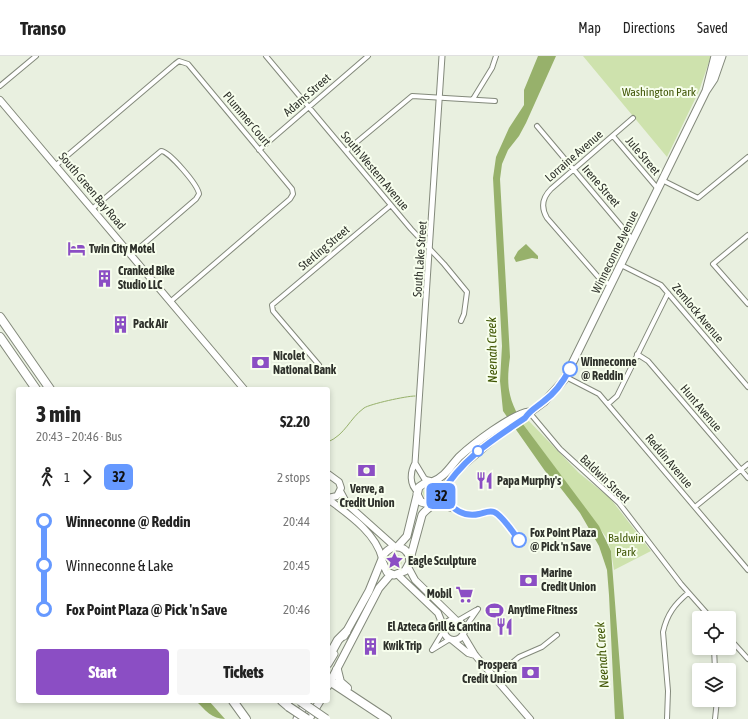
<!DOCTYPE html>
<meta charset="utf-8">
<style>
body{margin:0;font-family:"Asap Condensed",sans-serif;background:#f6f6f6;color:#222;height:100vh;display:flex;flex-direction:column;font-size:15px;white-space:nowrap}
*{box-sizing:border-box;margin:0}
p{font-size:13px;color:#767676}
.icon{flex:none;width:22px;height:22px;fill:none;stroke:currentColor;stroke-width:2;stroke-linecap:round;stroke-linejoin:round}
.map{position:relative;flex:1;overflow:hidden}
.sheet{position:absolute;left:16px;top:331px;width:314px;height:316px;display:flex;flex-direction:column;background:#fff;border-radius:4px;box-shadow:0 2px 6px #0003}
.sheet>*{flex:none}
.badge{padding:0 8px;border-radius:6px;font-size:14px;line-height:26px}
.tools{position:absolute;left:692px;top:555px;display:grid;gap:8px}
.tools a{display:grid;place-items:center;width:44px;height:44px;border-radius:4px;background:#fff;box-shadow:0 2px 6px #0003;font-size:20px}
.map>.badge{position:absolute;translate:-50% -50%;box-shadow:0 0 0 2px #fff}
.legs{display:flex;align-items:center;gap:6px;height:44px;padding:0 20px;font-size:13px}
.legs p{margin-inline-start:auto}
.head{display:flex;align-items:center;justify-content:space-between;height:68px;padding:0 20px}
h1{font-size:22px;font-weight:800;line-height:30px}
.action{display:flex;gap:8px;margin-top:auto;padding:8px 20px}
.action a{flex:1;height:46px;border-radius:4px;background:#8b4ec4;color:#fff;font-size:16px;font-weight:800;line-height:46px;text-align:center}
.action a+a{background:#f6f6f6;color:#222}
ul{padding:0 20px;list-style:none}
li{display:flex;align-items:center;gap:14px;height:44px;font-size:15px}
li i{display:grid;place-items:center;width:6px;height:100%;margin:0 5px;background:currentColor}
li i::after{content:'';width:10px;height:10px;margin:-5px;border:3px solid;border-radius:50%;background:#fff}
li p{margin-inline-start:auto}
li:first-child i{background:linear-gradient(#0000 50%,currentColor 0)}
li:last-child i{background:linear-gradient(currentColor 50%,#0000 0)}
header{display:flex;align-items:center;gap:24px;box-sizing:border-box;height:56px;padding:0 20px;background:#fff;border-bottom:1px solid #e0e0e0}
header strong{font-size:19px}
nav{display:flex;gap:22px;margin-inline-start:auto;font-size:14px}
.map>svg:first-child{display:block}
.green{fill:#cee2ad}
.water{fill:#97b16b}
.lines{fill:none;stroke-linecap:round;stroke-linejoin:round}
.stream{stroke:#97b16b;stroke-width:1}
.minor-casing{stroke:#83897b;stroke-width:6}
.tertiary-casing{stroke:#83897b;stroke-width:7}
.secondary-casing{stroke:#83897b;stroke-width:8}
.primary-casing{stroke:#83897b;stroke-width:9}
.motorway-casing{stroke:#83897b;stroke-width:10}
.minor{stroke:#fff;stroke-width:4}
.tertiary{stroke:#fff;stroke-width:5}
.secondary{stroke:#fff;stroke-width:6}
.primary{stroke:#fff;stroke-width:7}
.motorway{stroke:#fff;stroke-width:8}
.motorway-bridge-casing{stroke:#83897b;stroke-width:10;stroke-linecap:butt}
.motorway-bridge{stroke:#fff;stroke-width:8}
.line-1-casing{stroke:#fff;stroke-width:9}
.line-1{stroke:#69f;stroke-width:6}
.stop-1-dot{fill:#fff;stroke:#69f;stroke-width:2}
.labels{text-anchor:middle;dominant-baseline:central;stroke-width:4;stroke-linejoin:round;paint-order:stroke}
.park-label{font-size:12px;fill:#445a0b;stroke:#f7feed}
.street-label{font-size:12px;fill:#2e312b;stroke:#f7feed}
.poi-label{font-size:12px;font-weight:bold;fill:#2e312b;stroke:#f7feed;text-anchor:start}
.stop-label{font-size:12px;font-weight:bold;fill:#2e312b;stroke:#f7feed;text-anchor:start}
.water-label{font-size:13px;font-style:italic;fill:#3e5401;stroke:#f7feed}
</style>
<header>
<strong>Transo</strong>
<nav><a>Map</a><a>Directions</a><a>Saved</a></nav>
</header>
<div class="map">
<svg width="748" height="663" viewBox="0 0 748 663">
<rect width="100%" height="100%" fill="#e9f0e0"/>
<!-- green -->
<path class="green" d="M583 0H711L699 35 667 101Z
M528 364 579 417 610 442 651 495 614 514 611 495 606 481 523 368Z
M423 437a6 6 0 1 1 12 0a6 6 0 1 1-12 0Z
M388 505a7 7 0 1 1 14 0a7 7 0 1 1-14 0Z"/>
<!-- water -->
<path class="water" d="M538 0H556L526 67 519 80 508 94 502 108 500 123 510 301C506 330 508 343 523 368L599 470 611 495 624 663H615L609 539 607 514 599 490 580 457 559 430 545 415 503 355 500 325 502 290 493 122 496 101 509 72 524 49V34Z
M526 188 538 200V203L532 202 516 206 514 202 518 195Z
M196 645H209L225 663C212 663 205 654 196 645Z"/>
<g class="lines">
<!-- stream -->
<path class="stream" d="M328 386C346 378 349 363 364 352 370 348 406 340 415 340"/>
<defs>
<path id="minor" d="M266 0 411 173 444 208 467 236 464 258 461 265
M0 30 36 0
M473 43 492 12 496 0
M537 70 633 184
M613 80 658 133
M259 94 368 0
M346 95 412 40 495 45
M55 110 175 8 179 5 188 8 292 133 293 138 290 143 170 246
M662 124 698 142 748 101
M92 153 161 95C169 95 198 129 199 138L196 143 131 199
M748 179 713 208 748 248
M621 209 661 229 748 331
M611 229 600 223 547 162C541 152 542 142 551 133L633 62
M637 298 648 305 748 422
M319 309 273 255 272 249 391 149
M566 321 599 338 748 514
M608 348 617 340 668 237
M529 356 560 393 619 447 681 528 711 562
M441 441 452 453
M435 448 452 453
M695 451 748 408
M457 565 476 554
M464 573 478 553
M729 582 748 603
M714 592 715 614
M432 594 444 574
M432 594 450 583
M495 621 519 601 542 591 557 579
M667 663 668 635 663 576C667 558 675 548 688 537
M715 663 717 644"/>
<path id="tertiary" d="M415 407 424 422 428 425
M418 436C409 429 410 416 415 407L442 0"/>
<path id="secondary" d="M0 44 244 333
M328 418 339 426 341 432 337 440 328 442
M340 435 347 448 394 490
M328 443C349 459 375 476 382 502
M408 511 415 524 456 564
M397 518 438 557 444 572
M444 574a10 10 0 1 1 20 0a10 10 0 1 1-20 0Z
M463 579 475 599 530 663
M452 584 468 597 475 599"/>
<path id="primary" d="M706 35 715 0
M432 426C445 421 450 411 459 401 472 389 512 358 529 356
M417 438 421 446 432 449
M441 438 454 418 464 408 491 385 544 346 564 324 706 35 714 23 722 0
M398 490 407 480 419 431 428 425C433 426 437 427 439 431 447 445 427 450 422 459L410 503
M344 580 369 535 384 498C394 486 409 490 410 506L405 515 394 519 387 516 382 505
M328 608 334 598
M328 630 379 532 391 518
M297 663 307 645
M309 663 320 645"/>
<path id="motorway" d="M0 261 50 333
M0 281 36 333
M328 602 338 584 346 576
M337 614 340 626 347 632
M328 624 387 663
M233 645 246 663
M282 645 289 651"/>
</defs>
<!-- minor casing -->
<use href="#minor" class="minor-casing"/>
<!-- tertiary casing -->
<use href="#tertiary" class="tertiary-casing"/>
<!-- secondary casing -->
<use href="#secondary" class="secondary-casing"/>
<!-- primary casing -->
<use href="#primary" class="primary-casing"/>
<!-- motorway casing -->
<use href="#motorway" class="motorway-casing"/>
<!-- minor -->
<use href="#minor" class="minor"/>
<!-- tertiary -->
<use href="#tertiary" class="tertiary"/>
<!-- secondary -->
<use href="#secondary" class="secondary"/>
<!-- primary -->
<use href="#primary" class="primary"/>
<!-- motorway -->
<use href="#motorway" class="motorway"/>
<defs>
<path id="motorway-bridge" d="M300 645 326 663
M289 651 307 663"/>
</defs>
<!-- motorway-bridge casing -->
<use href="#motorway-bridge" class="motorway-bridge-casing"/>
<!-- motorway-bridge -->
<use href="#motorway-bridge" class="motorway-bridge"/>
</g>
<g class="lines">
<defs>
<path id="line-1" d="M519 484C514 478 502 459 494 456 489 454 484 457 479 458 462 462 452 451 441 441V438C463 402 491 385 525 362 530 354 537 351 544 345 555 337 563 326 570 313"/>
</defs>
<!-- line-1 casing -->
<use href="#line-1" class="line-1-casing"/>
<!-- line-1 -->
<use href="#line-1" class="line-1"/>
</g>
<!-- icons -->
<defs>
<symbol id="hotel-bare" viewBox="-9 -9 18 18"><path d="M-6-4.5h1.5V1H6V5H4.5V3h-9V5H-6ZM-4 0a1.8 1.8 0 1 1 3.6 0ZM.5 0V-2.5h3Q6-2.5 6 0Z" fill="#8b4ec4" stroke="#f7feed" stroke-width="2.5" paint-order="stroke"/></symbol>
<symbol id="building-bare" viewBox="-9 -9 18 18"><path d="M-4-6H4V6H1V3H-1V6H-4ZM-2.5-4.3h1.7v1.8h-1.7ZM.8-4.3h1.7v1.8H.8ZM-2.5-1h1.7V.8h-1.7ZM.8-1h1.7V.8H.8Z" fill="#8b4ec4" stroke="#f7feed" stroke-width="2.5" paint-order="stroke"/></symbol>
<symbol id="bank-bare" viewBox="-9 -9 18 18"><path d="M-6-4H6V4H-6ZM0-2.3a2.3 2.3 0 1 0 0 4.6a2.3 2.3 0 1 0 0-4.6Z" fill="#8b4ec4" stroke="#f7feed" stroke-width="2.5" paint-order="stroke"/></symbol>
<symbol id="restaurant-bare" viewBox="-9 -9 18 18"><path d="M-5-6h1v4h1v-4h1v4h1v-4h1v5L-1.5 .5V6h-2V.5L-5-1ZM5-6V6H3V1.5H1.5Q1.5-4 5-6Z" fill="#8b4ec4" stroke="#f7feed" stroke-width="2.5" paint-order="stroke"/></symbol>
<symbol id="sight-bare" viewBox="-9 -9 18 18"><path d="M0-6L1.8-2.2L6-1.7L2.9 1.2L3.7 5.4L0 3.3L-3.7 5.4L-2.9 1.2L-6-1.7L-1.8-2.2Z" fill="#8b4ec4" stroke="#f7feed" stroke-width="2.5" paint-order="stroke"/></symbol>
<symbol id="supermarket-bare" viewBox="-9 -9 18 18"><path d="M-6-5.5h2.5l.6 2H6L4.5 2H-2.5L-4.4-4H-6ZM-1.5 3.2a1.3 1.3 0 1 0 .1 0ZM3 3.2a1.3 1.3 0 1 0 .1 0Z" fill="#8b4ec4" stroke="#f7feed" stroke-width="2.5" paint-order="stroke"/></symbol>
<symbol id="stadium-bare" viewBox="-9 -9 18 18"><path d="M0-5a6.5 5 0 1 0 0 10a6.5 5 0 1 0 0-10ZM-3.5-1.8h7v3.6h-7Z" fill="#8b4ec4" stroke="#f7feed" stroke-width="2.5" paint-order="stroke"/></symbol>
</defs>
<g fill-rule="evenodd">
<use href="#hotel-bare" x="64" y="180" width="25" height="25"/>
<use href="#building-bare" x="92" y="210" width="25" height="25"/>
<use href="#building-bare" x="108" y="256" width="25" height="25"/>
<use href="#bank-bare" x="248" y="294" width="25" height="25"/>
<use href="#bank-bare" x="354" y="402" width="25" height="25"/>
<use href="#restaurant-bare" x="472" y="412" width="25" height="25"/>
<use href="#sight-bare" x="382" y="492" width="25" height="25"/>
<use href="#bank-bare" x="516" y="512" width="25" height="25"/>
<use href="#supermarket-bare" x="452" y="526" width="25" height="25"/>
<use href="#stadium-bare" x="482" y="542" width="25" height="25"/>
<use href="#restaurant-bare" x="492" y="558" width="25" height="25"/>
<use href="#building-bare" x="358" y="578" width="25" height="25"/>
<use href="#bank-bare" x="518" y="604" width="25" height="25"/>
</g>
<!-- markers -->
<g class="stop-1-dot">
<circle cx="570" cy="313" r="7"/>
<circle cx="478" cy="395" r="5"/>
<circle cx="519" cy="484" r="7"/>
</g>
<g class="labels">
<!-- park labels -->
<g class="park-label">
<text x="659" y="36">Washington Park</text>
<text x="626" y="482">Baldwin<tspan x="626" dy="14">Park</tspan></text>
</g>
<!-- street labels -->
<g class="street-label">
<text transform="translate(307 39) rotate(-41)">Adams Street</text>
<text transform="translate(247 63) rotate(50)">Plummer Court</text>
<text transform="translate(574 100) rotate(-41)">Lorraine Avenue</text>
<text transform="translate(643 100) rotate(50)">Jule Street</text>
<text transform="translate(375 115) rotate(50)">South Western Avenue</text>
<text transform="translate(601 130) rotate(49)">Irene Street</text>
<text transform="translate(92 135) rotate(50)">South Green Bay Road</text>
<text transform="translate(324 192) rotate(-40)">Sterling Street</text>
<text transform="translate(615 196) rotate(-64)">Winneconne Avenue</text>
<text transform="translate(420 203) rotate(-86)">South Lake Street</text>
<text transform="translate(698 257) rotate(50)">Zemlock Avenue</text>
<text transform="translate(701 352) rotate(50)">Hunt Avenue</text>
<text transform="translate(669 405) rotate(50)">Reddin Avenue</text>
<text transform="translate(605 423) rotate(44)">Baldwin Street</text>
</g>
<!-- poi labels -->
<g class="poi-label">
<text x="89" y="193">Twin City Motel</text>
<text x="118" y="215">Cranked Bike<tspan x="118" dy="14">Studio LLC</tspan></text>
<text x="133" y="268">Pack Air</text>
<text x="273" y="300">Nicolet<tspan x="273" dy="14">National Bank</tspan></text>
<text x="497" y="425">Papa Murphy's</text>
<text x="367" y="433" text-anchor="middle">Verve, a<tspan x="367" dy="14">Credit Union</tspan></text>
<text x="408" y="505">Eagle Sculpture</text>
<text x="541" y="517">Marine<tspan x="541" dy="14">Credit Union</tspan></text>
<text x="452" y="538" text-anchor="end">Mobil</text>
<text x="508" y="554">Anytime Fitness</text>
<text x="491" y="571" text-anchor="end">El Azteca Grill &amp; Cantina</text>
<text x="383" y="590">Kwik Trip</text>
<text x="517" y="609" text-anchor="end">Prospera<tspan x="517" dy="14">Credit Union</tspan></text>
</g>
<!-- stop labels -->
<g class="stop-label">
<text x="581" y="306">Winneconne<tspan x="581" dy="14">@ Reddin</tspan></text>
<text x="530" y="477">Fox Point Plaza<tspan x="530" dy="14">@ Pick 'n Save</tspan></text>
</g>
<!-- water labels -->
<g class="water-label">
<text transform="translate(492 294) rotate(-91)">Neenah Creek</text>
<text transform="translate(602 599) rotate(-94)">Neenah Creek</text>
</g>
</g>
</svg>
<div class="tools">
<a><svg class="icon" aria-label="locate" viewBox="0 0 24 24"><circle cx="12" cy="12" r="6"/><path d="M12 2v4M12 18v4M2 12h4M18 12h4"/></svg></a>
<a><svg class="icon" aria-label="layers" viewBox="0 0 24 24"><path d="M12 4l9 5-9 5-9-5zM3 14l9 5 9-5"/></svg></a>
</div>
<b class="badge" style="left:441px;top:440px;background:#69f;color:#111">32</b>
<section class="sheet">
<div class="head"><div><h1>3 min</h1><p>20:43 – 20:46 · Bus</p></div><b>$2.20</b></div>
<div class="legs"><svg class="icon" aria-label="walk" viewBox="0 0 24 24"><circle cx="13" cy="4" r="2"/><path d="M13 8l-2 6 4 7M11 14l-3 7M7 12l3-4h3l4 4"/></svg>1<svg class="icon" aria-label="forward" viewBox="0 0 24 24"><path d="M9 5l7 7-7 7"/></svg><b class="badge" style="background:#69f;color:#111">32</b><p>2 stops</p></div>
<ul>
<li><i style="color:#69f"></i><b>Winneconne @ Reddin</b><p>20:44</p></li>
<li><i style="color:#69f"></i><span>Winneconne &amp; Lake</span><p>20:45</p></li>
<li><i style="color:#69f"></i><b>Fox Point Plaza @ Pick 'n Save</b><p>20:46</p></li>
</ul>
<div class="action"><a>Start</a><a>Tickets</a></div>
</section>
</div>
